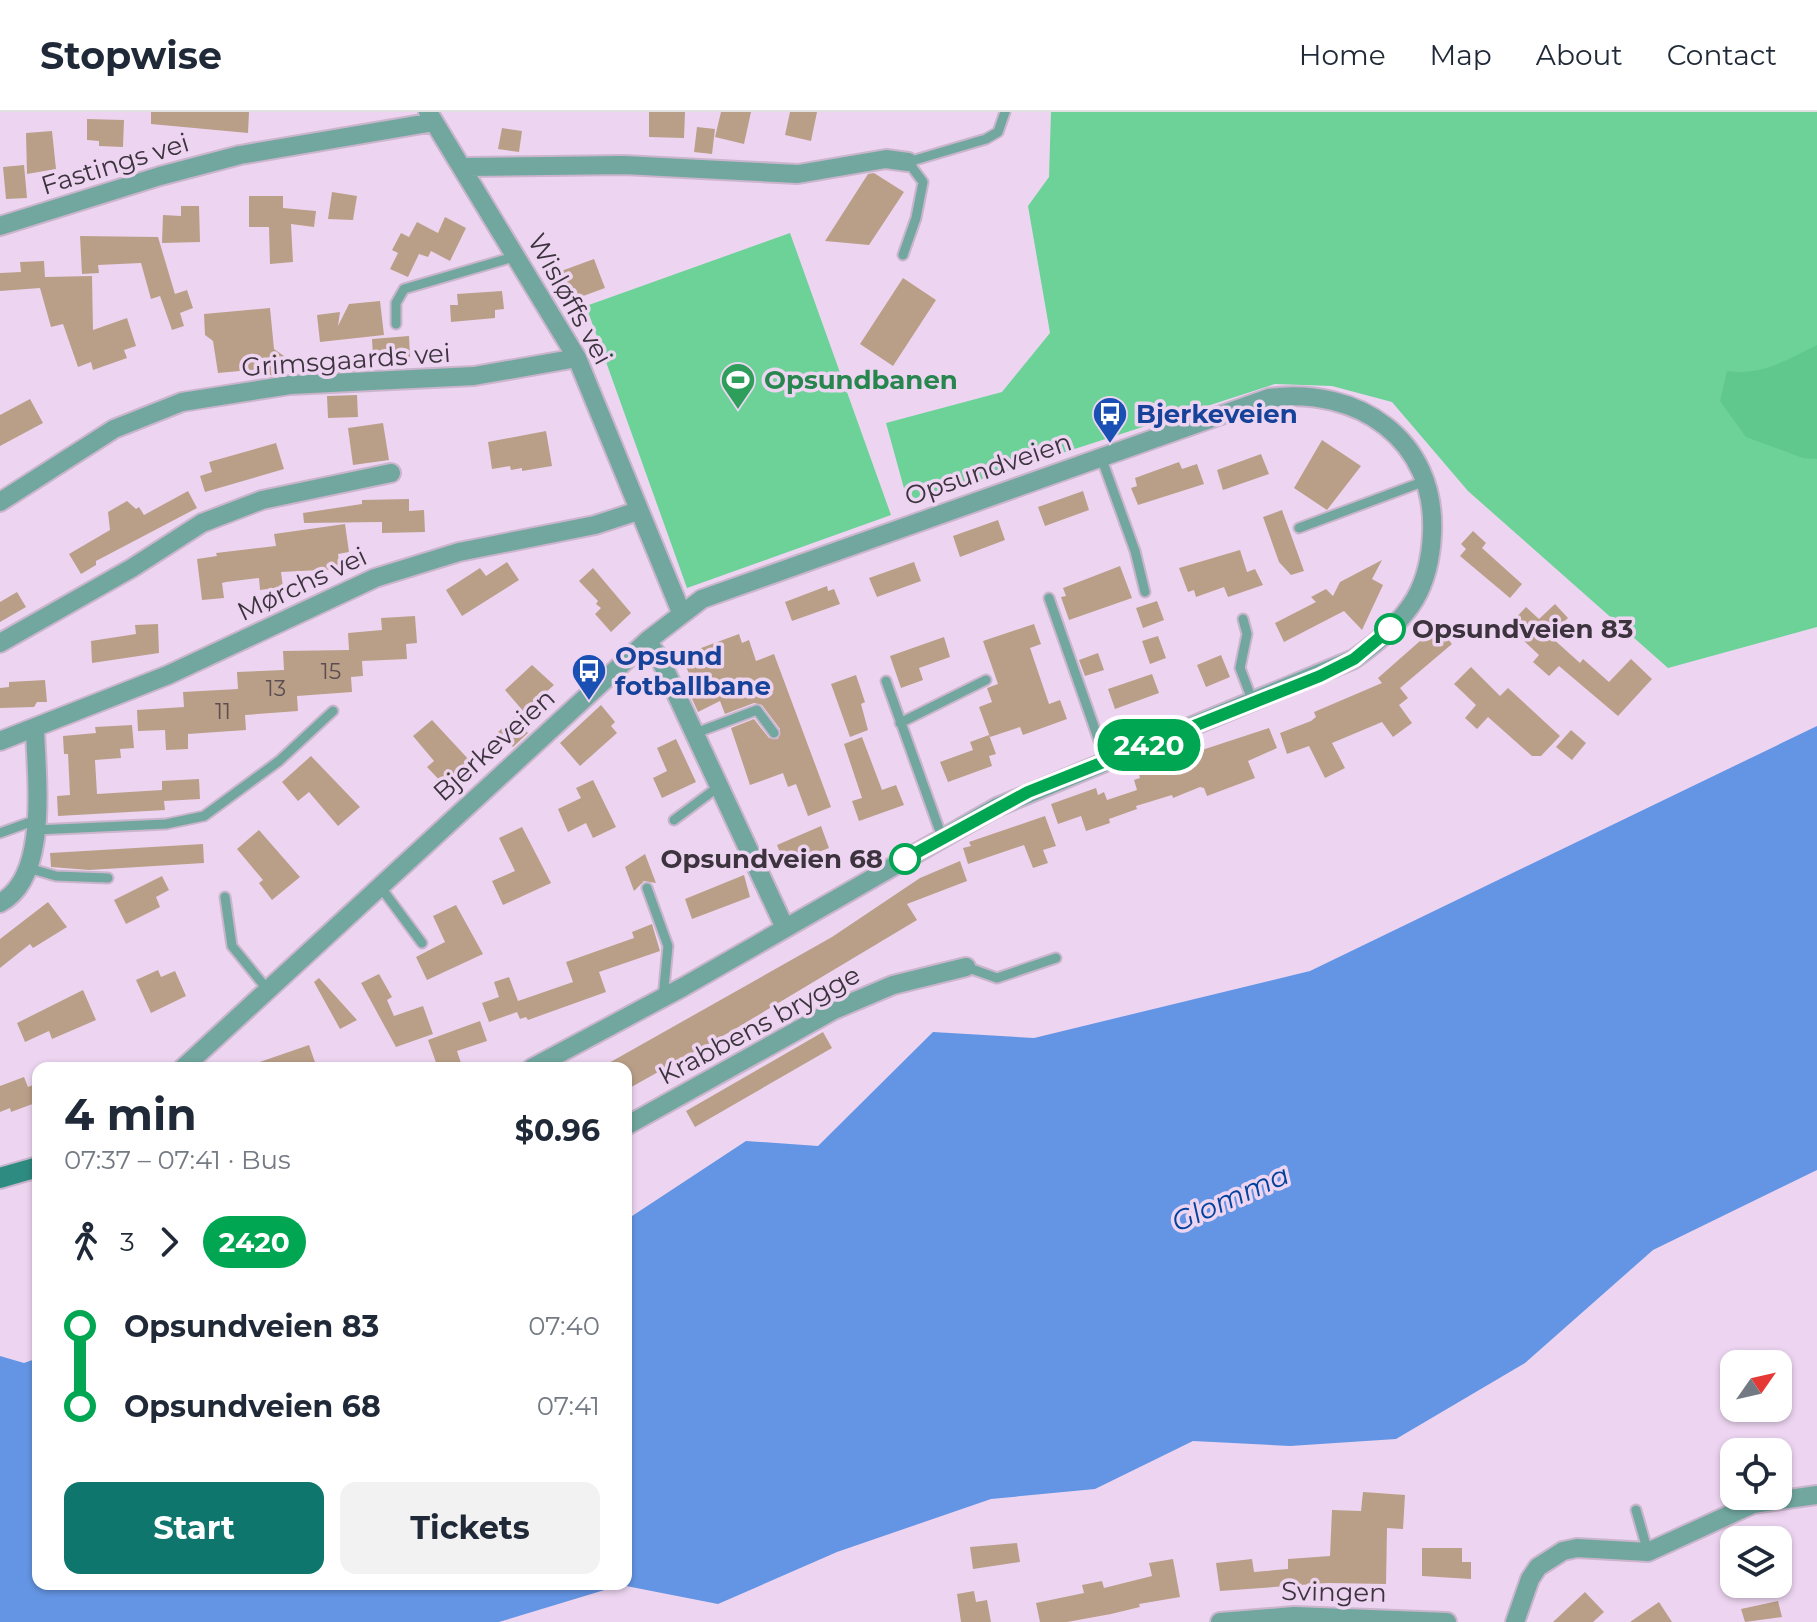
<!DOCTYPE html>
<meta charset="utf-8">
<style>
body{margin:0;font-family:Montserrat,sans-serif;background:#f2f2f3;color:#1f2937;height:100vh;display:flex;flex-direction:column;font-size:30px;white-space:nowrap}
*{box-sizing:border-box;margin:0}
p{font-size:26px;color:#747a83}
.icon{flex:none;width:44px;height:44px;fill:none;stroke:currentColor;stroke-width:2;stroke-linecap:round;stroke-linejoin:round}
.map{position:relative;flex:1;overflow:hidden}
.drawer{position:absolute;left:32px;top:950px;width:600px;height:528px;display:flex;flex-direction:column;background:#fff;border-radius:16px;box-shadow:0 2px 6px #0004}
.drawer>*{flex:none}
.badge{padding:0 16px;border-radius:26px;font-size:28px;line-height:52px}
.needle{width:52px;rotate:56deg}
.tools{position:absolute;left:1720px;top:1238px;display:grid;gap:16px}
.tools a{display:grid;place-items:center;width:72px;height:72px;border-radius:16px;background:#fff;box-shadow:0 2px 6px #0004;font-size:40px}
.map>.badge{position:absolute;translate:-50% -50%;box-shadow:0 0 0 4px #fff}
.legs{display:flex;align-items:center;gap:12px;height:88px;padding:0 32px;font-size:26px}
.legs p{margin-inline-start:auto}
.head{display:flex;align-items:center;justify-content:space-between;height:136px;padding:0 32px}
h1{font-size:44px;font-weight:700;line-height:60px}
.button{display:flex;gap:16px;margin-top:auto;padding:16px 32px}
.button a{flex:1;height:92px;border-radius:16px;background:#0f766e;color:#fff;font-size:32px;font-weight:700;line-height:92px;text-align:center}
.button a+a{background:#f2f2f3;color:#1f2937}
ul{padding:0 32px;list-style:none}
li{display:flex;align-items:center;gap:28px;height:80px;font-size:30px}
li i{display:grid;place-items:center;width:12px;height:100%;margin:0 10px;background:currentColor}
li i::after{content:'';width:20px;height:20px;margin:-10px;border:6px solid;border-radius:50%;background:#fff}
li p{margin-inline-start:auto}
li:first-child i{background:linear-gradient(#0000 50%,currentColor 0)}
li:last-child i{background:linear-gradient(currentColor 50%,#0000 0)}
header{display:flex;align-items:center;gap:48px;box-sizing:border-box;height:112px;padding:0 40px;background:#fff;border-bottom:2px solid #e0e1e3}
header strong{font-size:38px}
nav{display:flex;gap:44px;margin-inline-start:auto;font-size:28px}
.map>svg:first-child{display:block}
.green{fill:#6cd298}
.forest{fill:#60c78d}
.water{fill:#6495e4}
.building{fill:#ba9f88}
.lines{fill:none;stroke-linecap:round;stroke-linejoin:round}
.lane-casing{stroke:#cab5cd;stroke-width:13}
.street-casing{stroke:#cab5cd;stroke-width:22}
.secondary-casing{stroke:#cab5cd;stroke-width:24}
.lane{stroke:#71a79f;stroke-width:9}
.street{stroke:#71a79f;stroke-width:18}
.secondary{stroke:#2e8b81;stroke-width:20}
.line-1-casing{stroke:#fff;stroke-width:18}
.line-1{stroke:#00a651;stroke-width:12}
.stop-1-dot{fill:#fff;stroke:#00a651;stroke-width:4}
.labels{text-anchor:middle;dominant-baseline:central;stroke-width:7;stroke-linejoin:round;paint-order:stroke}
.number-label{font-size:22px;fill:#5c4e50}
.street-label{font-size:26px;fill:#3c333e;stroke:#edd5f1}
.leisure-label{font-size:26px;font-weight:bold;fill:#27864d;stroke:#edd5f1;text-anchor:start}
.transit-label{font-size:26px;font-weight:bold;fill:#164399;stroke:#edd5f1;text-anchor:start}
.stop-label{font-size:26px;font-weight:bold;fill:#3c333e;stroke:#edd5f1;text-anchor:start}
.water-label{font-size:28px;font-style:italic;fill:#01429d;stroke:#edd5f1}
</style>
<header>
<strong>Stopwise</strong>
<nav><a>Home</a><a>Map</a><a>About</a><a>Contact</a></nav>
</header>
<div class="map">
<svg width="1817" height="1510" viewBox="0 0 1817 1510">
<rect width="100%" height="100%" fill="#edd5f1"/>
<!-- green -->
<path class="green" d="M1051 0H1817V515L1668 556 1468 379 1392 290 1332 274 1275 272 908 391 886 311 1002 280 1050 221 1028 94 1049 65Z
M790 121 891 403 687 476 586 194Z"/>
<!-- forest -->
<path class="forest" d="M1817 233V347L1803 346 1746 325 1720 289 1727 259C1761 264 1787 248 1817 233Z"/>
<!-- water -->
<path class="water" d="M1817 614V1058L1653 1138 1525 1251 1396 1327 1290 1334 1193 1329 1095 1377 991 1387 837 1440 718 1492 621 1473 499 1510H0V1244L24 1251 38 1246V1472H626V1108L746 1029 818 1034 933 920 1034 926 1310 859Z"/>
<!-- building -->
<path class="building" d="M151 0H249L248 21 151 12Z
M649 0H685L684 26 649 25Z
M721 0H751L744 32 715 25Z
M790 0H817L811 29 785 23Z
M87 7 124 8 123 35 99 34V29L87 28Z
M697 15 715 17 712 42 694 40Z
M502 16 522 19 519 40 498 37Z
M52 19 56 57 27 62 26 21Z
M24 53 27 86 6 87 3 55Z
M874 61 904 80 869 133 825 129 868 62Z
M332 80 357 84 353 108 328 107Z
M249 84H283V96L316 99 314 115 291 112 293 150 270 152 269 115H249Z
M181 94H199L200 130 162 131 163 103 181 104Z
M445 105 466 116 450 149 431 139 428 145 419 142 408 165 390 157 398 141 392 138 401 121 409 125 417 110 438 121Z
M80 124 158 125 175 182 187 178 193 196 180 201 184 214 172 218 160 184 151 187 141 151 98 153 99 161 82 162Z
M594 147 605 176 564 191 553 162Z
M44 149 45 165 92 164 93 218 127 206 136 234 124 238 127 246 93 258 91 250 78 255 63 212 51 215 40 176 0 179V161L21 160 20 150Z
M903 166 936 188 893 254 860 232Z
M502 179 504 197 495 198V206L451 210 450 193H458L457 182Z
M380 189 384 223 320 230 317 203 340 200 338 214 349 192Z
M270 196 274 237 284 244 272 264 261 257 218 261 213 229 205 223 204 202Z
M409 224 410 245H373L372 227Z
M357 283 358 305 328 306 327 284Z
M30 287 43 311 0 334V303Z
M383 311 389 348 353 353 348 316Z
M546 319 552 354 522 359V356L511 358 510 354 492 357 488 330Z
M1322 328 1361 354 1327 398 1294 376Z
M276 331 284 357 205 380 200 364 212 360 209 350Z
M1261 342 1269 362 1223 378 1217 358Z
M1179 350 1182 357 1197 352 1204 372 1138 393 1131 376 1137 374 1135 366Z
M188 379 197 396 96 449V453L81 462 69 442 110 418 108 400 127 389 136 397 139 395 144 403Z
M1083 379 1089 398 1045 414 1038 395Z
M409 387V399L424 398 425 420 382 421V410L304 411 303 401 362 392V388Z
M1282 398 1304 459 1291 463 1279 450 1263 405Z
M998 408 1005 428 960 445 953 424Z
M345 412 349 440 338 442 340 457 281 460 283 475 260 478 259 466 226 470 222 471 224 486 202 488 197 447 217 444 216 441 276 434 274 422Z
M1473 419 1486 431 1482 436 1522 472 1510 486 1460 444 1466 437 1461 432Z
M1240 438 1247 460 1255 457 1263 473 1228 485 1224 475 1196 485 1194 478 1188 480 1179 456Z
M1382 448 1372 467 1383 473 1362 518 1344 499 1284 530 1275 511 1316 490 1311 485 1326 477 1333 484 1340 470Z
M507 450 519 468 462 504 446 478 480 456 486 464Z
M914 450 921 469 877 485 869 466Z
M1120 454 1132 486 1069 508 1061 485 1066 484 1063 476Z
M593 456 631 501 611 520 595 502 601 496 596 492 598 489 579 469Z
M827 474 828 479 834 477 840 492 792 509 785 490Z
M17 480 26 495 0 510V490Z
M1157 489 1164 508 1143 516 1136 496Z
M1555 492 1568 506 1550 524 1580 551 1583 547 1609 570 1631 547 1652 567 1618 604 1559 554 1549 564 1533 550 1539 543 1508 514 1526 495 1539 507Z
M415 504 417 531 406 532 407 547 362 549 363 564 351 565 352 580 297 584 298 599 245 603 246 618 188 622V637L166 638 165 618 138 619 137 598 184 595 183 580 238 577 237 560 284 558 283 539 349 538 348 521 382 518 381 506Z
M158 512 159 541 92 551 91 529 136 522 135 513Z
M1034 512 1041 532 1030 536 1049 592 1060 588 1067 607 1023 623 1020 615 990 625 979 595 992 590 987 576 998 572 983 529Z
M1437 514 1452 532 1400 576 1408 586 1399 593 1412 611 1393 625 1382 610 1332 631 1345 656 1325 666 1309 634 1287 642 1280 621 1311 609 1316 605 1314 600 1382 571 1378 566Z
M739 522 742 531 749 528 756 549 774 542 831 695 808 704 796 672 788 675 783 661 750 673 731 616 754 607 769 626 778 627 780 617 762 593 754 591 725 602 720 589 698 600 688 578 694 576 682 543Z
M1158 524 1166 546 1150 552 1142 529Z
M944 525 950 545 919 556 923 568 901 576 890 544Z
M1098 541 1104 558 1085 564 1079 548Z
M1221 543 1230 565 1206 575 1197 553Z
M532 553 554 573 524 600 505 578Z
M1471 555 1500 584 1508 576 1560 624 1541 644H1532L1488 605 1477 617 1465 606 1476 593 1454 572Z
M1152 562 1159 581 1115 597 1108 577Z
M856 563 865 590 861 592 868 618 850 625 831 572Z
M45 568 47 590H37L34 595 0 596V576L9 575V570Z
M601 593 615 610 611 614 617 621 580 654 560 631Z
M514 605 528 621 513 635 498 620Z
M432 608 471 650 445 674 427 655 434 649 413 624Z
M132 613 134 636 120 637 121 646 95 648 97 682 162 678V669L199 667 200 687 164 689 165 698 58 704 57 684 70 683 68 642H64L63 624 96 621 95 615Z
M1269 616 1277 636 1248 649 1255 666 1207 684 1204 676 1200 675 1173 686 1172 683 1136 694 1137 697 1109 707 1110 711 1086 719 1081 704 1058 712 1051 692 1096 676 1098 683 1104 680 1107 688 1137 678 1134 668 1140 666 1138 659Z
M1571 618 1586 631 1572 648 1556 635Z
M989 623 996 642 989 644 992 654 948 670 940 650 973 638 970 630Z
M862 625 882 678 896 673 904 693 859 709 852 689 862 686 844 632Z
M676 627 696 670 662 686 653 666 667 659 657 636Z
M311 644 360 695 338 714 309 680 298 689 282 670Z
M593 668 616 715 593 726 586 711 568 720 558 697 581 686 576 676Z
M1045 704 1056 734 1043 738 1048 751 1033 756 1024 733 968 752 963 736 971 734 969 730Z
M821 714 829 736 785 753 777 733Z
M522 715 551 771 503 793 492 769 515 759 499 726Z
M259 718 300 765 272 788 259 771 263 768 237 737Z
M203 732 204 751 89 758 51 755 50 741Z
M645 742 656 771 644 769 634 779 625 755Z
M960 749 967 769 907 792 917 808 735 917 626 978V956H600L832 825 920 766Z
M744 763 750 785 692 807 685 787Z
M162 764 169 778 156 785 160 795 126 812 114 788Z
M48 790 67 815 33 836 30 832 0 856V827Z
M456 793 483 842 427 868 416 845 445 830 433 804Z
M652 812 660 839 599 860 606 880 528 908 526 905 520 907 517 900 489 910 482 891 499 885 494 870 509 865 518 889 573 870 566 850 634 826 632 820Z
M158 858 161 865 175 859 186 884 151 901 136 868Z
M379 862 392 885 387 888 394 904 423 894 433 922 396 935 361 871Z
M319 866 357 908 340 917 314 870Z
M83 878 96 908 52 927 49 919 25 930 17 911Z
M480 909 487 929 457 939 461 951 438 956 428 928Z
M823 920 832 936 695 1015 686 999Z
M309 933 317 956H252L251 953Z
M24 965 28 975 38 971V990L11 1000 10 996 0 1000V974Z
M1363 1380 1405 1383 1403 1417 1387 1416 1386 1472 1328 1471 1220 1479 1216 1451 1252 1447 1254 1460 1288 1457V1447L1330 1444 1332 1398 1361 1399Z
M1017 1431 1020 1450 973 1457 970 1435Z
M1422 1436H1462V1450H1471V1467L1422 1464Z
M1173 1447 1180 1485 1139 1492 1140 1495 1111 1502 1067 1510H1040L1036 1491 1084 1481 1082 1473 1102 1469 1104 1476 1152 1464 1149 1451Z
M974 1479 976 1490 987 1488 991 1510H961L957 1482Z
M1585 1480 1604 1500 1593 1510H1553Z
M1778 1489 1782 1505 1745 1510 1741 1497Z
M1659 1490 1672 1510H1630Z"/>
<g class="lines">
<defs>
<path id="lane" d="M908 50 986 27 998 20 1005 0
M903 143 916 106 923 70 908 50
M396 212V191L404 177 517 144
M1101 345 1135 439 1145 480
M1299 416 1425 369
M1049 486 1106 649
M1243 507 1247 522 1240 556 1253 590
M886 569 942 725
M900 611 986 568
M693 622 757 598 774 621
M674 708 718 675
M36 718 166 712 204 704 279 649 333 599
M0 721 36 708
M28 756 56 764 108 766
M379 773 422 831
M647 776 668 834 663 886
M225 785 232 834 267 877
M966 855 997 866 1056 846
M1636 1398 1648 1440"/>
<path id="street" d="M428 0 577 246 681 500
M464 55 624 53 798 62 886 47 908 50
M0 114 160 64 240 43 434 10
M0 390 114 317 182 290 290 273 474 264 577 246
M647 529 660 547 785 816
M0 531 132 456 202 411 262 388 391 361
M0 629 168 563 375 466 459 440 595 413 638 399
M0 791C50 765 36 664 35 616
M183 956 647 529 702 487 1269 286C1357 274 1437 327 1432 422 1431 444 1426 468 1415 487 1400 512 1377 531 1354 547L997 695 683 875 532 956
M626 1014 834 898 893 873 966 855
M1220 1510 1294 1504 1447 1510
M1515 1510 1530 1467 1538 1455 1563 1439 1577 1436 1648 1440 1753 1392 1817 1383"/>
<path id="secondary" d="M0 1066 38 1055"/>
</defs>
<!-- lane casing -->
<use href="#lane" class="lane-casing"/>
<!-- street casing -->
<use href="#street" class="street-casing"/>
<!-- secondary casing -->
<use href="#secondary" class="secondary-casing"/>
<!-- lane -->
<use href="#lane" class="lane"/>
<!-- street -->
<use href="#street" class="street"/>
<!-- secondary -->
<use href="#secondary" class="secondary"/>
</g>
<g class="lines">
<defs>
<path id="line-1" d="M905 747 1028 680 1320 564 1354 547 1390 517"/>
</defs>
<!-- line-1 casing -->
<use href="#line-1" class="line-1-casing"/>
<!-- line-1 -->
<use href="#line-1" class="line-1"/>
</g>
<!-- icons -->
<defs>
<symbol id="stadium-pin" viewBox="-11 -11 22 30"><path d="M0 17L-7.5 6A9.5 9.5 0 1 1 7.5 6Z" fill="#2e9e5b" stroke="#edd5f1"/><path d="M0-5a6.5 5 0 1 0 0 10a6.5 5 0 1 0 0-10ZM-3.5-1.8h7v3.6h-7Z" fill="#fff"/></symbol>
<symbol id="bus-pin" viewBox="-11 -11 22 30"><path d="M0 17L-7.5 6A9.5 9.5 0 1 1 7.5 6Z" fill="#1a4fb4" stroke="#edd5f1"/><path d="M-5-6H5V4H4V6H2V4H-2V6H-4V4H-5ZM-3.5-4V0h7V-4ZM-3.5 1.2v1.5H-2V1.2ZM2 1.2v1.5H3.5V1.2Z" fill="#fff"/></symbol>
</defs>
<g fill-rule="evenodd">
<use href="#stadium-pin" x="718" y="248" width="40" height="54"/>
<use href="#bus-pin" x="1090" y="282" width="40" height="54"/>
<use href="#bus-pin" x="569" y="539" width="40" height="54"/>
</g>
<!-- markers -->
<g class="stop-1-dot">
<circle cx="1390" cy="517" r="14"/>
<circle cx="905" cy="747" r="14"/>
</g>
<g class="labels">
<!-- number labels -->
<g class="number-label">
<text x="331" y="559">15</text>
<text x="276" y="576">13</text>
<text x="223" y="599">11</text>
</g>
<!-- street labels -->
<g class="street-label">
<text transform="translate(115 52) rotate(-17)">Fastings vei</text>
<text transform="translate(570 187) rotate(61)">Wisløffs vei</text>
<text transform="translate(346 248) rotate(-4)">Grimsgaards vei</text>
<text transform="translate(988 357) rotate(-19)">Opsundveien</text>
<text transform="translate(302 472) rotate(-25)">Mørchs vei</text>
<text transform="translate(494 633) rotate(-42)">Bjerkeveien</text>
<text transform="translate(759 913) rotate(-28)">Krabbens brygge</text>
<text transform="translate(1334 1480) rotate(1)">Svingen</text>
</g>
<!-- leisure labels -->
<g class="leisure-label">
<text x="764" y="268">Opsundbanen</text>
</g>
<!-- transit labels -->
<g class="transit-label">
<text x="1136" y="302">Bjerkeveien</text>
<text x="615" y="544">Opsund<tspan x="615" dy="30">fotballbane</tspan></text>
</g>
<!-- stop labels -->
<g class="stop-label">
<text x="1412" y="517">Opsundveien 83</text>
<text x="883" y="747" text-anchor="end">Opsundveien 68</text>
</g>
<!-- water labels -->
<g class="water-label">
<text transform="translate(1230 1086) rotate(-24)">Glomma</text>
</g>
</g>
</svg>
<div class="tools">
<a><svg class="needle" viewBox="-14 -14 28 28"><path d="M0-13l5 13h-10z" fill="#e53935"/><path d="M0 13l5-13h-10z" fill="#747a83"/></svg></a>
<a><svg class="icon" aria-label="locate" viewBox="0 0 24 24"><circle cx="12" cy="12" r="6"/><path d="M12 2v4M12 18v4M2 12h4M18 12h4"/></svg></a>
<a><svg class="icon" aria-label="layers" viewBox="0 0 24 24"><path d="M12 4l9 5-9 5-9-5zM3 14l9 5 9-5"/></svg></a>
</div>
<b class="badge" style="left:1149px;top:633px;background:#00a651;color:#fff">2420</b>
<section class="drawer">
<div class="head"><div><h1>4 min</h1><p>07:37 – 07:41 · Bus</p></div><b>$0.96</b></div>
<div class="legs"><svg class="icon" aria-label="walk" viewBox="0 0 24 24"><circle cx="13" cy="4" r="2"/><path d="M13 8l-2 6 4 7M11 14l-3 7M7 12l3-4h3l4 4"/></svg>3<svg class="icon" aria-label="forward" viewBox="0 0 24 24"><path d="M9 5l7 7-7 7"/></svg><b class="badge" style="background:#00a651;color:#fff">2420</b></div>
<ul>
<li><i style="color:#00a651"></i><b>Opsundveien 83</b><p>07:40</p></li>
<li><i style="color:#00a651"></i><b>Opsundveien 68</b><p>07:41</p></li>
</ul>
<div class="button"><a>Start</a><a>Tickets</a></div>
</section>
</div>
